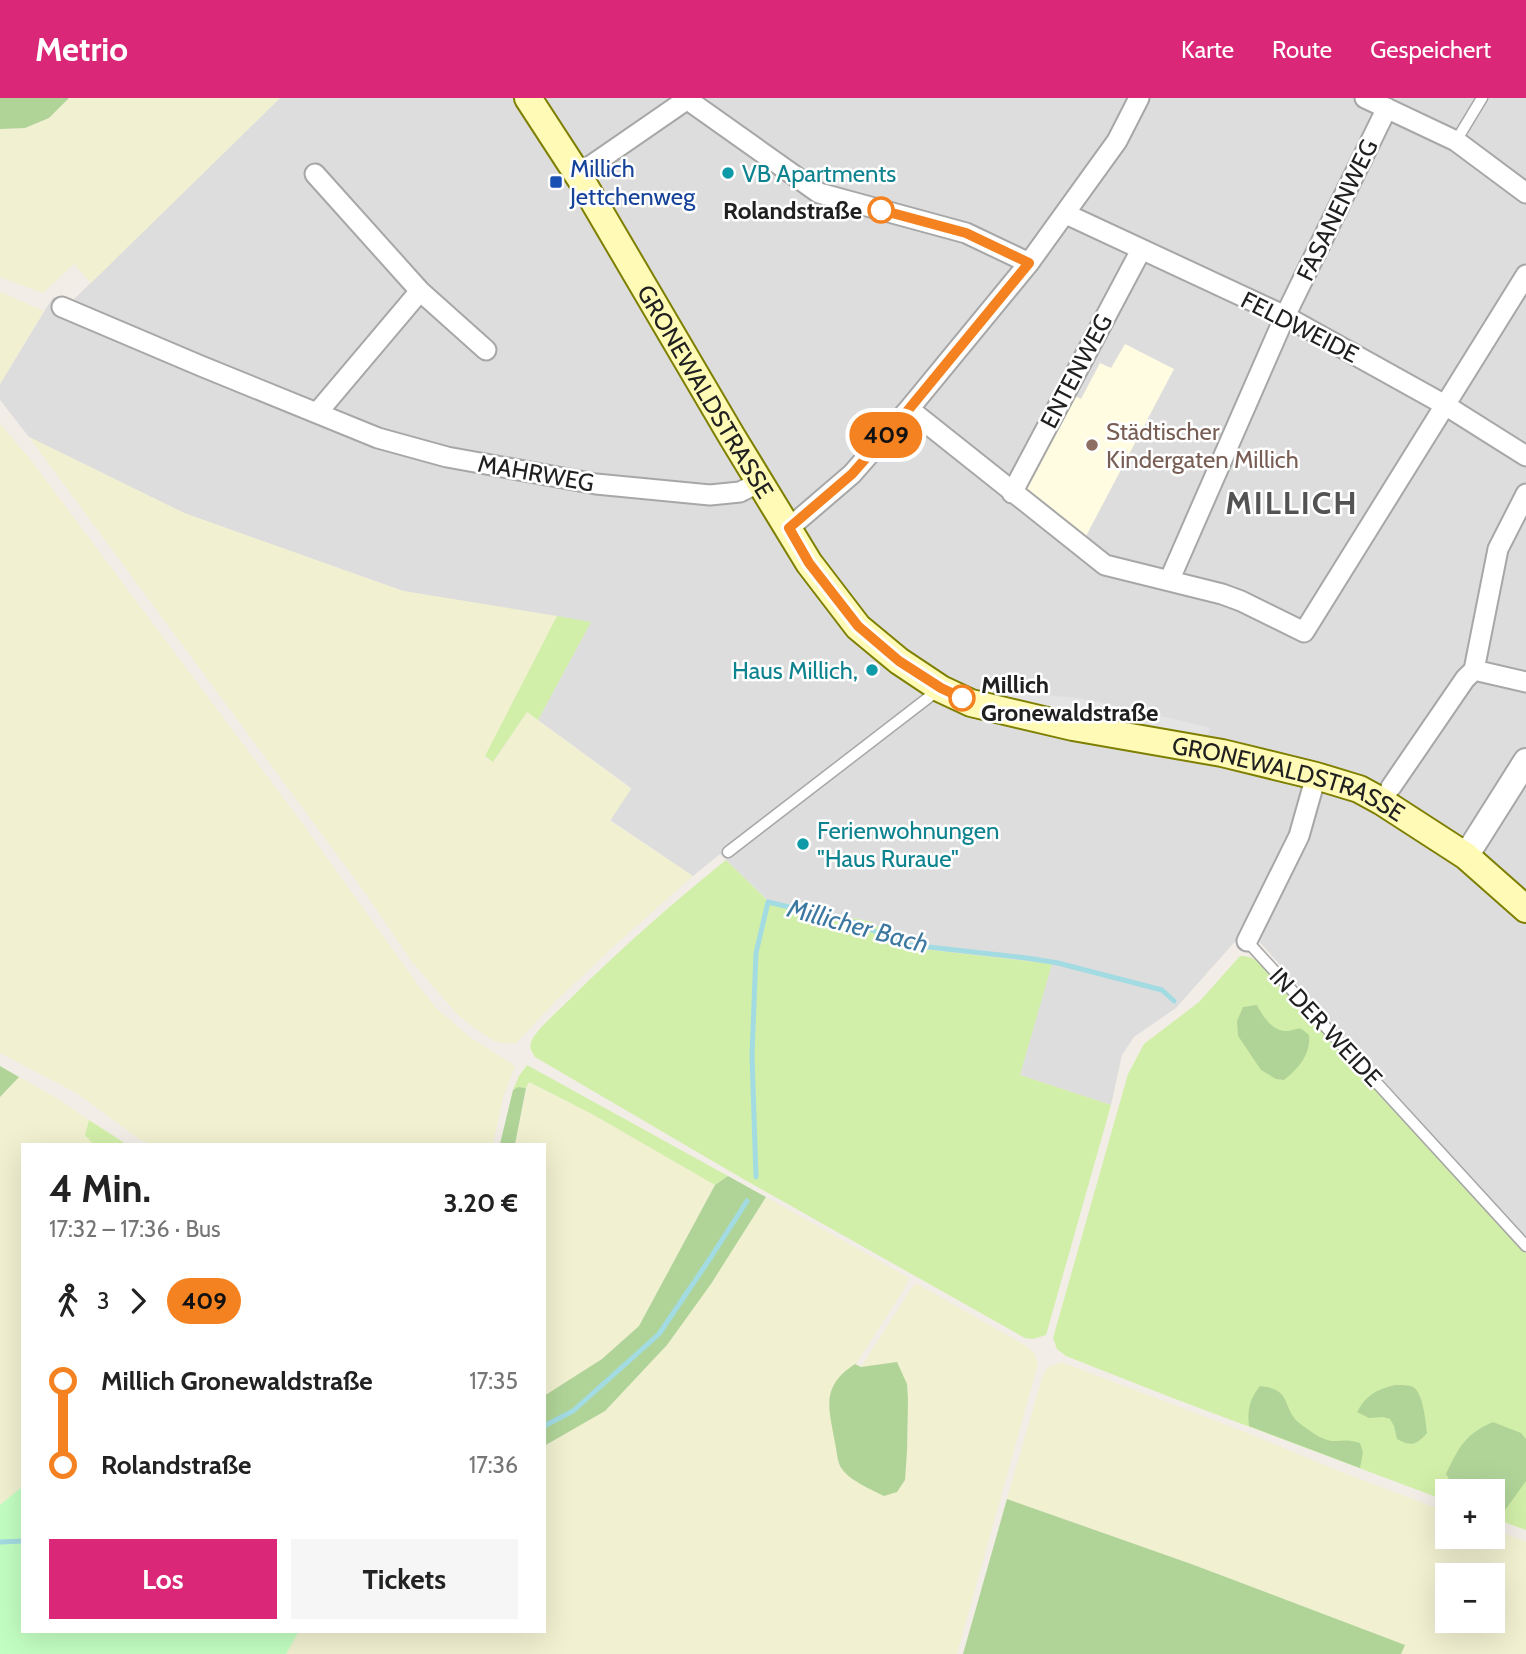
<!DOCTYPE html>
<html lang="de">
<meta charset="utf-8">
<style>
body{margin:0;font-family:Cabin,sans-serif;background:#f6f6f6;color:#222;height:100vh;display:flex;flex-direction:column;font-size:26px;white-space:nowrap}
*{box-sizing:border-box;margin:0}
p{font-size:23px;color:#767676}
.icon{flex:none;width:38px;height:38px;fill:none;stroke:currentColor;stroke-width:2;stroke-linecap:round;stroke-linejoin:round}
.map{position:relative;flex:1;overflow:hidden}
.panel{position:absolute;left:21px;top:1045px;width:525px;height:490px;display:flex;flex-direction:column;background:#fff;border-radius:0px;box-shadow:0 7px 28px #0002}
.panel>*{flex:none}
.badge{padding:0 14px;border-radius:23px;font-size:24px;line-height:46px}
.controls{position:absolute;left:1435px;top:1381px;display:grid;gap:14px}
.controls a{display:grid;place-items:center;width:70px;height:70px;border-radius:0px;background:#fff;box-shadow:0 7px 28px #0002;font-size:35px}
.map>.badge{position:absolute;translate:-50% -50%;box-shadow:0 0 0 4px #fff}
.legs{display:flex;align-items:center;gap:10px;height:77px;padding:0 28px;font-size:23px}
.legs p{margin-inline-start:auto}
.headline{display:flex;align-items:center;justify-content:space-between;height:119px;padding:0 28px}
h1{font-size:38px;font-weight:700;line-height:52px}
.cta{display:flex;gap:14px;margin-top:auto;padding:14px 28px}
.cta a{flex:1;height:80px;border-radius:0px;background:#db2777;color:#fff;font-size:28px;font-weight:700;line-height:80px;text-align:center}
.cta a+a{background:#f6f6f6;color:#222}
ul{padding:0 28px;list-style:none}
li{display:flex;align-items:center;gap:24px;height:84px;font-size:26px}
li i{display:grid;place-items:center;width:10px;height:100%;margin:0 9px;background:currentColor}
li i::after{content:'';width:18px;height:18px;margin:-9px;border:5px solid;border-radius:50%;background:#fff}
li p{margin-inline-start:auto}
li:first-child i{background:linear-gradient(#0000 50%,currentColor 0)}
li:last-child i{background:linear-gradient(currentColor 50%,#0000 0)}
header{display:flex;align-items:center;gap:42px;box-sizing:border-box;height:98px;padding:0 35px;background:#db2777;color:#fff}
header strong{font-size:33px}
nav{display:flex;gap:38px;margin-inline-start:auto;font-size:24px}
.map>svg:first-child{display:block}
.residential{fill:#dedddd}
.education{fill:#fffce2}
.farmland{fill:#f1f0d0;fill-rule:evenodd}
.grass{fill:#d2efa9}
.forest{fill:#b0d498}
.park{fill:#c2fec1}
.parking{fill:#e4e4e4}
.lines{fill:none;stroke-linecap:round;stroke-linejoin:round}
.stream{stroke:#a3dbe2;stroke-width:5}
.service-casing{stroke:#a7a7a7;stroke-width:13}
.minor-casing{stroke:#a7a7a7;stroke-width:23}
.tertiary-casing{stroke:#a7a7a7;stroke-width:28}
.secondary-casing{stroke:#7e7f00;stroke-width:30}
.service{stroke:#fff;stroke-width:10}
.minor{stroke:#fff;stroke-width:19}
.tertiary{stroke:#fff;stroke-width:24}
.secondary{stroke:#fffbb7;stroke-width:26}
.line-1-casing{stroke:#fff;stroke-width:16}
.line-1{stroke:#f58220;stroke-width:10}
.culture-dot{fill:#0f9aa8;stroke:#fff;stroke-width:2.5}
.transit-dot{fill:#1a4fb4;stroke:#fff;stroke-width:2.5}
.stop-1-dot{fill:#fff;stroke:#f58220;stroke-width:3.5}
.education-dot{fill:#8d6e63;stroke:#fff;stroke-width:2.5}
.labels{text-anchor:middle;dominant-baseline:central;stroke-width:5;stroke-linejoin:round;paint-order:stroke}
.transit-label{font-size:24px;fill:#164399;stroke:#fff;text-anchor:start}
.culture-label{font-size:24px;fill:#0d838f;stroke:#fff;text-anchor:start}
.stop-label{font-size:24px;font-weight:bold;fill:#202020;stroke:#fff;text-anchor:end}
.street-label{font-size:24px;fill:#202020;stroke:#fff}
.education-label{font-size:24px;fill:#785e54;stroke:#fff;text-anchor:start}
.water-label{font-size:26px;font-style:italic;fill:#3c78a0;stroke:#fff}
.district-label{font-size:32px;font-weight:bold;letter-spacing:2px;fill:#535353;stroke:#fff}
</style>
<header>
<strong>Metrio</strong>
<nav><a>Karte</a><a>Route</a><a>Gespeichert</a></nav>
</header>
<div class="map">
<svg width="1526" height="1556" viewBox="0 0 1526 1556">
<rect width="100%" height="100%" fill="#f2ede6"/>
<!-- residential -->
<path class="residential" d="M280 0H1526V1141L1247 830 1176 910 1134 939 1122 957 1111 1007 1020 977 1051 866 905 849 872 824 767 802 720 756 693 778 610 722 631 690 538 622 590 524 403 493 184 415 29 339 0 302V286L53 199 71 204Z"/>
<!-- education -->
<path class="education" d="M1125 246 1174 271 1085 440 1025 393 1075 298 1081 301 1100 265 1111 270Z"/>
<!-- farmland -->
<path class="farmland" d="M69 0H280L91 185 74 166 43 195 0 179V31L25 30 49 20Z
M0 194 44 213 0 286Z
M0 326 30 361 302 725 421 891 436 910 471 940 515 968 503 1000 493 1046H151L142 1043 78 996 0 955Z
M29 339 184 415 403 493 557 518 484 660 494 664 527 614 631 691 610 723 693 778 615 847 556 903 516 945H502L494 943 473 929 456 915 412 864 366 796Z
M19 979 58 1001 89 1022 85 1037 94 1046H23V1388L0 1407V999Z
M528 984 592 1016 715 1087 639 1228 602 1261 544 1298V1046H515Z
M766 1099 909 1180 904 1191 856 1266 861 1269 913 1188 917 1186 1026 1248 1034 1255 1038 1266 957 1556H286L299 1533H544V1348L605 1313 667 1247 711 1186Z
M1061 1264 1250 1336 1336 1372 1447 1414V1438H1493V1431L1526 1444V1556H1401L1404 1547 1194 1467 1007 1401 1042 1280 1047 1270ZM1447 1477H1493V1522H1447Z"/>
<!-- grass -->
<path class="grass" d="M557 518 591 524 538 622 527 614 493 664 485 658Z
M726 762 767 802 872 824 905 849 1052 866 1020 977 1111 1007 1046 1237 1033 1241 1025 1240 745 1082 535 959C532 954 529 950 531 944 534 934 558 913 566 905 617 854 670 807 726 762Z
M1240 858C1250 858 1254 860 1261 867L1411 1027 1526 1155V1432L1493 1420V1393H1447V1403L1170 1299 1066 1258 1057 1251 1053 1240 1128 976 1144 946 1199 904Z
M527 967 728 1078 715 1087 592 1016 529 984 526 990 518 989 513 992 519 978Z
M89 1022 126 1046H93L85 1037Z"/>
<!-- forest -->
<path class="forest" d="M0 0H69L49 20 25 30 0 31Z
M1257 907C1263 919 1273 934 1288 933 1300 931 1298 927 1309 937 1311 957 1298 971 1284 982L1276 981 1261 972 1238 938 1237 923 1243 909Z
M0 968 19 979 0 999Z
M518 989 526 990 515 1046H500L513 992Z
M728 1078 766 1099 711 1186 667 1247 605 1313 544 1348V1298L602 1261 639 1228 715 1087Z
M897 1264 907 1286 908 1302 907 1353 905 1382 897 1394 884 1398C872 1392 849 1382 842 1371 837 1365 837 1353 835 1345 829 1310 820 1289 855 1266L861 1269Z
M1395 1287C1400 1287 1409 1287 1413 1289 1423 1294 1426 1325 1427 1335 1417 1347 1411 1349 1397 1341L1394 1328 1390 1321 1383 1319 1369 1320 1357 1314C1365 1298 1377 1291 1395 1287Z
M1260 1288C1292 1291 1282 1309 1298 1324 1307 1331 1321 1342 1332 1343 1346 1343 1345 1341 1360 1345L1363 1354 1360 1370 1249 1328C1247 1312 1250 1300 1260 1288Z
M1493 1324 1521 1335 1526 1341V1383L1498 1422 1493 1420V1393H1447V1403L1440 1400 1452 1386 1446 1376C1459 1349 1465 1336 1493 1324Z
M1007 1401 1194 1467 1405 1547 1401 1556H963Z"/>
<!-- park -->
<path class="park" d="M23 1388V1533H299L286 1556H0V1407Z"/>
<!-- parking -->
<path class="parking" d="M1009 594 1078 600 1145 614 1210 630 1205 647 1005 603Z"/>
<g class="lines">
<!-- stream -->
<path class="stream" d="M756 1079 752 957 756 855 768 804 857 825 902 846 1027 860 1058 865 1162 892 1174 903
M544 1328 573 1313 659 1236 711 1159 747 1103
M0 1444 23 1443"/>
<defs>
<path id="service" d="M1456 43 1482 0
M728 754 937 593
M1247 843 1526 1148"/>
<path id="minor" d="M1365 0 1456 43 1526 95
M688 2 819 95 966 135 1029 165
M577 75 589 69 689 0
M315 76 420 193 486 252
M1066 116 1285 218 1445 307 1526 358
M62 209 201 268 378 340 447 359 596 386 710 397 740 394 760 384
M909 311 1105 467 1222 496 1241 503 1304 534 1526 177
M317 315 420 193
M1012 395 1141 152
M789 430 852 376 909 311 1029 165 1117 43 1139 0
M1169 483 1285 218 1387 10
M1474 572 1526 584
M1391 689 1465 581 1474 572 1498 451 1526 396
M1247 843 1299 738 1316 678"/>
<path id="tertiary" d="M1466 758 1526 663"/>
<g id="secondary">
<path id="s1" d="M528 0 580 80 731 337 809 465 858 529 899 563 941 591 971 605 1073 629 1222 655 1316 678 1359 691 1381 703 1466 758 1526 811"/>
</g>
</defs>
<!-- service casing -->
<use href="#service" class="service-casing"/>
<!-- minor casing -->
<use href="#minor" class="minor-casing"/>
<!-- tertiary casing -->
<use href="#tertiary" class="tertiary-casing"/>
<!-- secondary casing -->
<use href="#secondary" class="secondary-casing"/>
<!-- service -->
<use href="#service" class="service"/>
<!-- minor -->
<use href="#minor" class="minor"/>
<!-- tertiary -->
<use href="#tertiary" class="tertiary"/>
<!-- secondary -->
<use href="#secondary" class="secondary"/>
</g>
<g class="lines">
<defs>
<path id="line-1" d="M881 112 966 135 1029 165 909 311 852 376 789 430 809 465 858 528 899 563 941 590 962 600"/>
</defs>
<!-- line-1 casing -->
<use href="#line-1" class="line-1-casing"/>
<!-- line-1 -->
<use href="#line-1" class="line-1"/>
</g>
<!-- markers -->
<g class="culture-dot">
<circle cx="728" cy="75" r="7"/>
<circle cx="872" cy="572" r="7"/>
<circle cx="803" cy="746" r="7"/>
</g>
<rect class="transit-dot" x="549" y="77" width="14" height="14" rx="3.5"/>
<g class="stop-1-dot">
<circle cx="881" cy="112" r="12"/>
<circle cx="962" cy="600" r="12"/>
</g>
<circle class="education-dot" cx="1092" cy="347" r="7"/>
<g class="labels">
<!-- transit labels -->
<g class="transit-label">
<text x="570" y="70">Millich<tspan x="570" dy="28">Jettchenweg</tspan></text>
</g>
<!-- culture labels -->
<g class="culture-label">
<text x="742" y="75">VB Apartments</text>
<text x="858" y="572" text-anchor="end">Haus Millich,</text>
<text x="817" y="732">Ferienwohnungen<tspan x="817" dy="28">"Haus Ruraue"</tspan></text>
</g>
<!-- stop labels -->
<g class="stop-label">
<text x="862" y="112">Rolandstraße</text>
<text x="981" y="586" text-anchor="start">Millich<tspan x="981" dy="28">Gronewaldstraße</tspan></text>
</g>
<!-- street labels -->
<g class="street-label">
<text transform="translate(1337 112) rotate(-64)">FASANENWEG</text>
<text transform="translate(1300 229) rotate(27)">FELDWEIDE</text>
<text transform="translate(1076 273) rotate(-62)">ENTENWEG</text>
<text stroke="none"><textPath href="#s1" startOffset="343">GRONEWALDSTRASSE</textPath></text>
<text transform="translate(536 375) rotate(10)">MAHRWEG</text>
<text stroke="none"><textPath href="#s1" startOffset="1088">GRONEWALDSTRASSE</textPath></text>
<text transform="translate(1326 929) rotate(47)">IN DER WEIDE</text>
</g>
<!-- education labels -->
<g class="education-label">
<text x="1106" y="333">Städtischer<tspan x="1106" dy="28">Kindergaten Millich</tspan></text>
</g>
<!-- water labels -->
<g class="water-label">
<text transform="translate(858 828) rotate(15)">Millicher Bach</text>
</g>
<!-- district labels -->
<g class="district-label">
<text x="1292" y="404">MILLICH</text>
</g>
</g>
</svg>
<div class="controls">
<a>+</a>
<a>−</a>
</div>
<b class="badge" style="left:886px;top:337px;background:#f58220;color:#111">409</b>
<section class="panel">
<div class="headline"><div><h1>4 Min.</h1><p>17:32 – 17:36 · Bus</p></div><b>3.20 €</b></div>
<div class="legs"><svg class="icon" aria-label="walk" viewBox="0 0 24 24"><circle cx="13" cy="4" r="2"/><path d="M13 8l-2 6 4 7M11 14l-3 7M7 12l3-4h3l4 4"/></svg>3<svg class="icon" aria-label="forward" viewBox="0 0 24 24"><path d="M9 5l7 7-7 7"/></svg><b class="badge" style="background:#f58220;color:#111">409</b></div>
<ul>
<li><i style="color:#f58220"></i><b>Millich Gronewaldstraße</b><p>17:35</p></li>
<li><i style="color:#f58220"></i><b>Rolandstraße</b><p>17:36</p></li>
</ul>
<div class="cta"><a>Los</a><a>Tickets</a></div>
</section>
</div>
